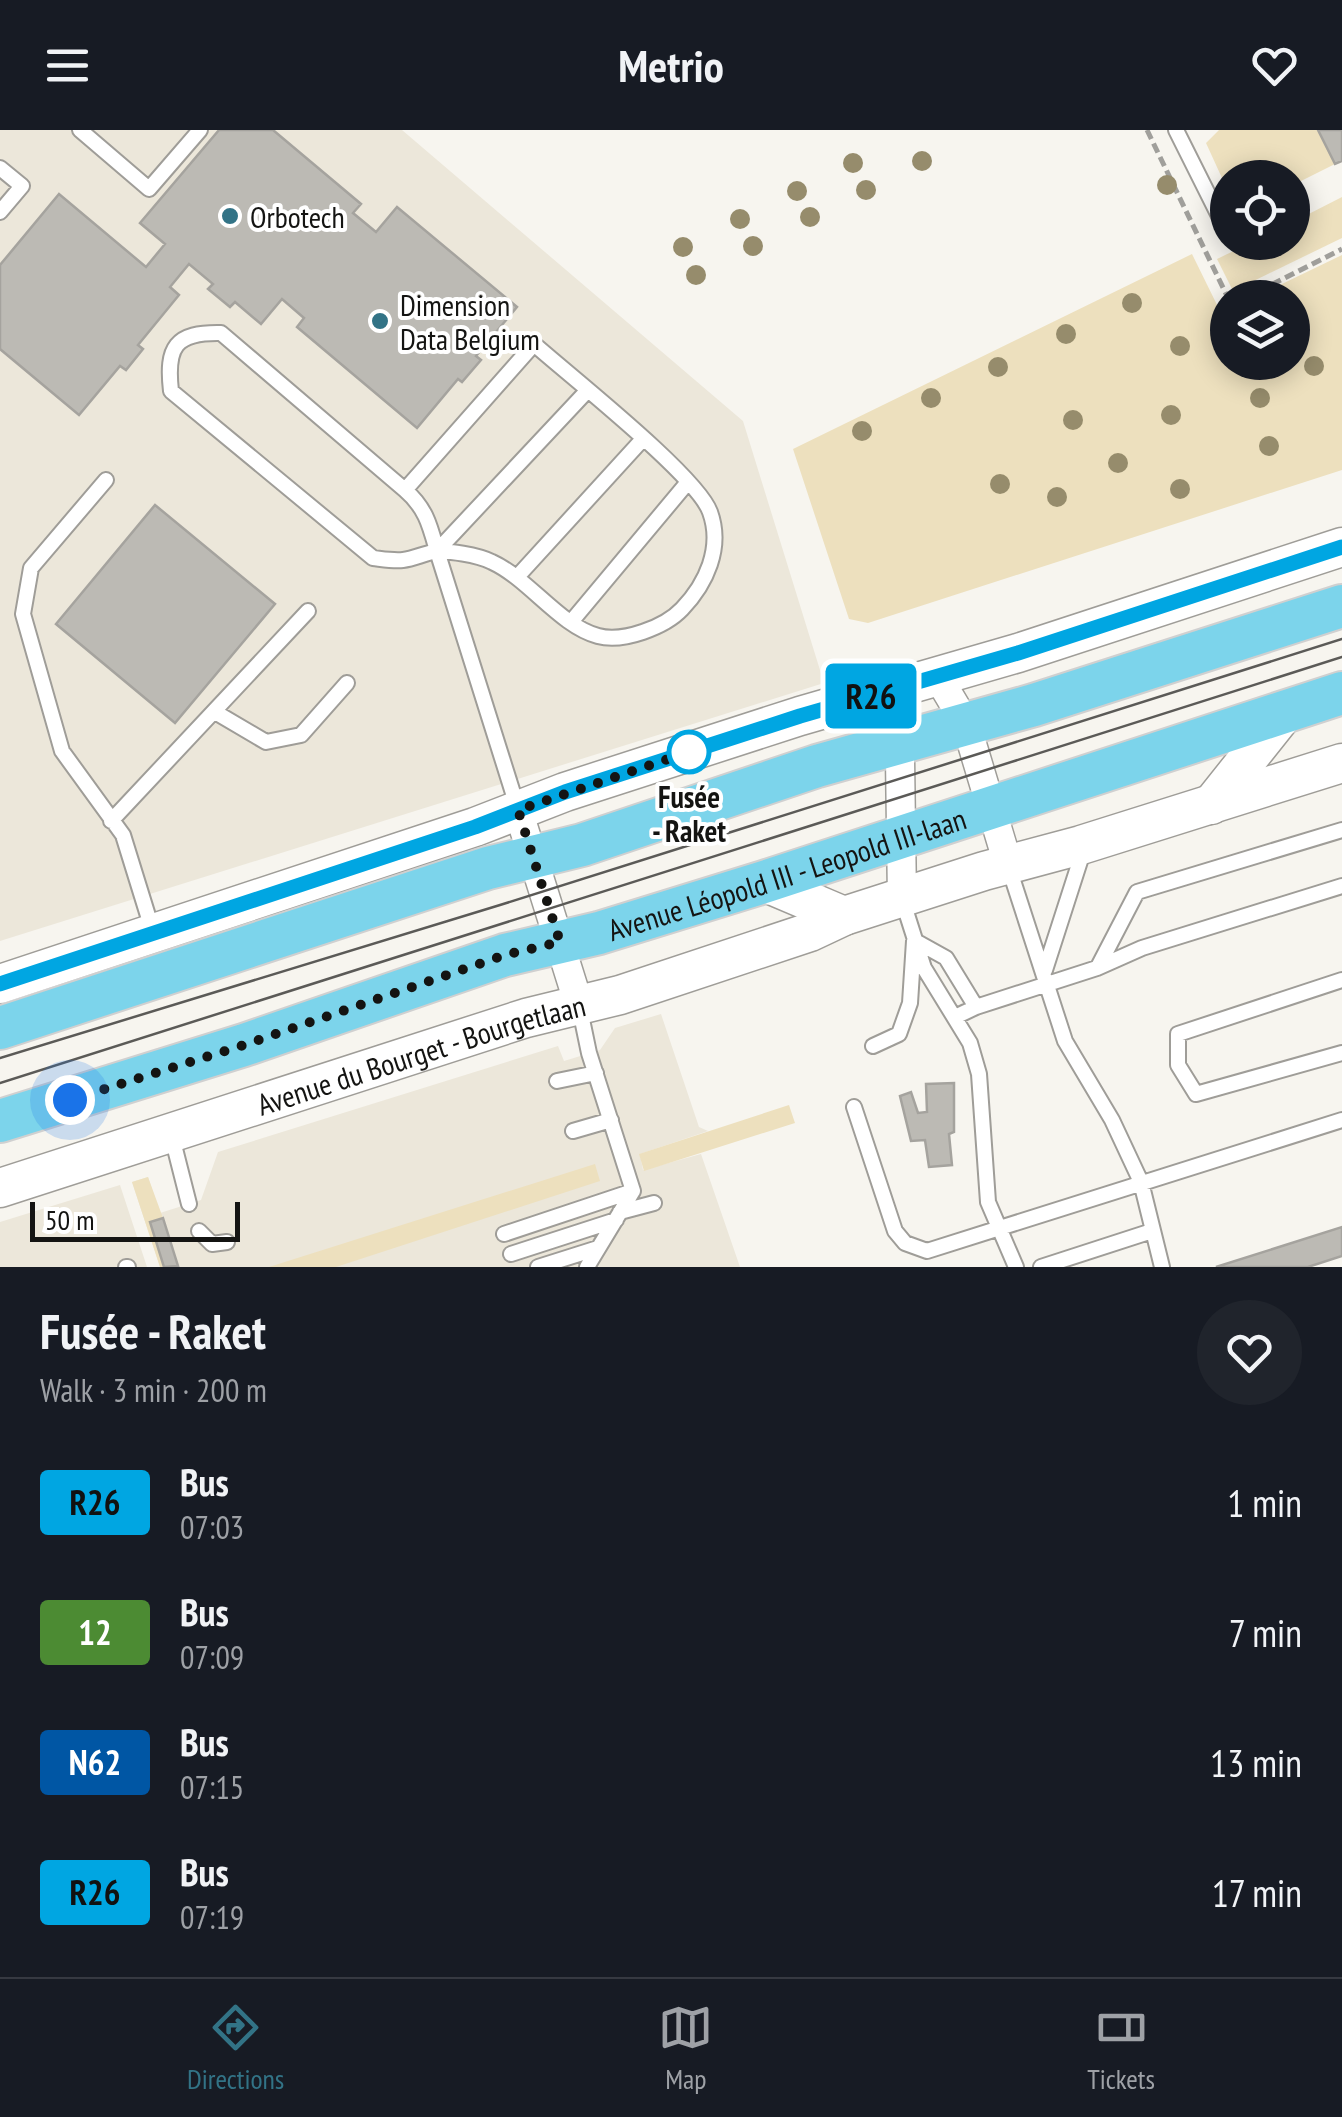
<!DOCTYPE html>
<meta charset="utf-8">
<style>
body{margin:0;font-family:"PT Sans Narrow",sans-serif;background:#20242c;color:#f1f3f6;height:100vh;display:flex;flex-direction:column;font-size:38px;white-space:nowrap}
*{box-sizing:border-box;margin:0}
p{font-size:32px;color:#9ea1a6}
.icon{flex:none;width:55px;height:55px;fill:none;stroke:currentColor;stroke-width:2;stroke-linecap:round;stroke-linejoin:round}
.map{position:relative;height:1137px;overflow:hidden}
.panel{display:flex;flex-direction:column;background:#171b24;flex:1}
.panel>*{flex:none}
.badge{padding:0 20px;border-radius:8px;font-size:35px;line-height:65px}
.buttons{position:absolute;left:1210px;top:30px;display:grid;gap:20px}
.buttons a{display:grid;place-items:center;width:100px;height:100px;border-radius:50%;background:#171b24;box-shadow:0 5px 25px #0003;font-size:50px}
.scale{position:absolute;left:30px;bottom:25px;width:210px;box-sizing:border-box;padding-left:10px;border:5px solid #141412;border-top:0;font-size:28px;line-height:35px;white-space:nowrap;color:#141412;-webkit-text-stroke:8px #fff;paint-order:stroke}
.you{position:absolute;width:50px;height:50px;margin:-25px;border:8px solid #fff;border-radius:50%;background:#1a73e8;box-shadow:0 0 0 15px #1a73e833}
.map>.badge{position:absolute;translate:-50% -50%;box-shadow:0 0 0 5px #fff}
.round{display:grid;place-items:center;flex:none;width:105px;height:105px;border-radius:52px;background:#20242c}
.head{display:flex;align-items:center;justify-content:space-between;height:170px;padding:0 40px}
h1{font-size:48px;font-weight:700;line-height:75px}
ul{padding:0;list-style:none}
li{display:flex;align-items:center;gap:30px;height:130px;padding:0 40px}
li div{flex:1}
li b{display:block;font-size:38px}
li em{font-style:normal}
li .badge{min-width:110px;font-weight:700;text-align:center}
header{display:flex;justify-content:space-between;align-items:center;height:130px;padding:0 40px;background:#171b24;font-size:45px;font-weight:700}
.tab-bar{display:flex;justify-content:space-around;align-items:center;height:140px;border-top:2px solid #363941;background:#171b24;font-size:28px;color:#9ea1a6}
.tab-bar a{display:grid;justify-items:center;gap:5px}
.tab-bar .current{color:#327386}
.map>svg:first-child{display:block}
.built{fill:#ece7da}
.green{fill:#ede0be}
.building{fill:#bcbab4;stroke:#a5a39e;stroke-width:2.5}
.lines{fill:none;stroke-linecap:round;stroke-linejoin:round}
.lane-casing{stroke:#9f9d98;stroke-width:18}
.street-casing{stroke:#9f9d98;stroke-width:31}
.secondary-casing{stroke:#9f9d98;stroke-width:41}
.primary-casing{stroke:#d0d0d0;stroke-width:46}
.path{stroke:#a09f9b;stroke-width:5;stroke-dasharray:10 5;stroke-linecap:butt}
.lane{stroke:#fff;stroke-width:14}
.street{stroke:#fff;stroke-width:28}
.secondary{stroke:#fff;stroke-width:38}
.primary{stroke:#7cd4eb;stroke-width:42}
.tram{stroke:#5b5a57;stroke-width:2.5}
.tree{fill:#968c6c}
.line-casing{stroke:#fff;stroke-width:22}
.line{stroke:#00a6e2;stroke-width:15}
.walk{stroke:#141412;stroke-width:10;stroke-dasharray:0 18}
.poi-dot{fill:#327386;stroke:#fff;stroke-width:4}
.stop-dot{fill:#fff;stroke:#00a6e2;stroke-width:5}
.labels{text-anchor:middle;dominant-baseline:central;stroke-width:8;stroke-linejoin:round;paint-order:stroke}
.poi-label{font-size:30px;fill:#141412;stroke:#fff;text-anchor:start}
.stop-label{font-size:30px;font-weight:bold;fill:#141412;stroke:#fff}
.street-label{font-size:30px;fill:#141412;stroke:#fff}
</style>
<header><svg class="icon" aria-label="menu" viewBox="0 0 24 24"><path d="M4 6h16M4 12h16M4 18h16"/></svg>Metrio<svg class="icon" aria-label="heart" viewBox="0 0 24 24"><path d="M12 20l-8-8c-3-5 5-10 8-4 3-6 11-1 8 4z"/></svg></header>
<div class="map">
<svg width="1342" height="1137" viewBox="0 0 1342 1137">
<rect width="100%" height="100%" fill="#f7f5ef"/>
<!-- built -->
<path class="built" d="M0 0H402L743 291 824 553 0 811Z
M661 884 699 997 708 1001 640 1024 643 1040 701 1024 740 1137H160L132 1052 148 1047 160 1083 201 1070 218 1022 558 916 564 931 600 920 615 898Z
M120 1055 147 1137H0V1092Z"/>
<!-- green -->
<path class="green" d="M1219 0H1318L1335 34 1293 55 1292 48H1228L1227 59 1206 13Z
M1342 67V108L1233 161 1217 129 1250 113 1292 112 1293 92Z
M1192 124 1221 183 1227 181 1228 232H1292V168L1255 167 1342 125V340L868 493 849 489 793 319Z
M789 975 795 993 644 1041 639 1024Z
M595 1034 600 1051 336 1137H269Z
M148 1047 163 1088 150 1093 164 1137H160L132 1052Z"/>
<!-- building -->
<path class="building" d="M219 0H273L361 74 353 83 376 102 397 77 517 177 476 226 481 230 462 252 458 249 417 298 297 197 304 188 282 169 261 194 235 172 230 177 208 159 213 154 189 134 170 157 179 165 138 215 143 219 126 240 120 236 79 285 0 219V135L59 64 146 137 165 114 140 93Z
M1318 0H1342V31L1335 34Z
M155 375 275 474 175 593 56 494Z
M954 953V1002L949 1004 952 1035 929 1037 925 1010 911 1011 900 966 911 962 918 983 927 982 926 954Z
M163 1088 178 1136 164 1137 150 1092Z
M1342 1097V1126L1308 1137H1216Z"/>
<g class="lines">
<defs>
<path id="lane" d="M80 0 149 59 200 0
M1176 0 1228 104
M0 38 22 56 0 82
M106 350 31 438 23 484 62 621 123 705 153 802
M405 360 534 214C570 246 697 346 710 382 723 418 706 454 682 479 665 497 623 513 598 506 560 496 529 449 492 432 478 425 448 420 433 422 423 424 413 429 403 430 393 431 382 429 373 428L171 261C166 217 175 202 221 203L405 360C426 378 430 396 437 421L518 679
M437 421 587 261
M517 447 642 310
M571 492 688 352
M215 582 266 612 301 605 347 553
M111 691 308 481
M1008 735 1065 911 1112 990 1141 1052 1162 1137
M903 772 924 838 970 913 979 944 988 1072 1016 1137
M919 813 946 828 976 877
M1098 837 1137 762 1342 700
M1045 840 1081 728V717
M1342 850 1178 904V935L1196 964 1342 923
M579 875 589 923 633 1061 587 1137
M955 887 976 877 1097 838 1142 818 1342 756
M873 916 899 904 910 873 914 811
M557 951 596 943
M854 977 895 1101 905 1113 927 1121 1342 990
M573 1001 611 990
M171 1003 189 1074
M620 1082 654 1073
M199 1101 212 1114 227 1112
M504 1104 633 1061
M511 1124 616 1090
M126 1137H128
M538 1137 598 1118
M1041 1137 1152 1101"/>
<path id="street" d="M938 547 966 594 1008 734
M899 558 902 769
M518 680 579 875"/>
<g id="secondary">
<path d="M1211 675 1286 581"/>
<path d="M764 752 844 786"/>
<path d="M0 854 475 697 565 662 800 586 1018 523 1342 417"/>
<path id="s1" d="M0 1058 526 888 620 865 810 802 844 786 984 741 1081 715 1342 633"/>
</g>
<g id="primary">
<path d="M0 898 488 738 582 715 817 636 1034 575 1342 476"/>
<path id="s2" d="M0 991 244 915 505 825 599 803 764 752 1342 563"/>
</g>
</defs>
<!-- lane casing -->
<use href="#lane" class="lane-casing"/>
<!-- street casing -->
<use href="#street" class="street-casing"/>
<!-- secondary casing -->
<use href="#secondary" class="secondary-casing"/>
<!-- primary casing -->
<use href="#primary" class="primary-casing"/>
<!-- path -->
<path class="path" d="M1147 0 1228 168
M1245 168 1342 119"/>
<!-- lane -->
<use href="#lane" class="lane"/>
<!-- street -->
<use href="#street" class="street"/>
<!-- secondary -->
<use href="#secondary" class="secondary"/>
<!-- primary -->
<use href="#primary" class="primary"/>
<!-- tram -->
<path class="tram" d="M0 928 500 775 1342 509
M0 953 1342 527"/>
</g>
<!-- trees -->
<g class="tree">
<circle cx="922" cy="31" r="10"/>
<circle cx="853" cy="33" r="10"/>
<circle cx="1167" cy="55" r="10"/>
<circle cx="866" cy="60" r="10"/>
<circle cx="797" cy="61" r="10"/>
<circle cx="810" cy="87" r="10"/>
<circle cx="740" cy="89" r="10"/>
<circle cx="753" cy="116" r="10"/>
<circle cx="683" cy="117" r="10"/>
<circle cx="696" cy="145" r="10"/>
<circle cx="1132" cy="173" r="10"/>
<circle cx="1066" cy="204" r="10"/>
<circle cx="1180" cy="216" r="10"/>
<circle cx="1314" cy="236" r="10"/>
<circle cx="998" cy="237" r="10"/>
<circle cx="931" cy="268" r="10"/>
<circle cx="1260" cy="268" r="10"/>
<circle cx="1171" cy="285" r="10"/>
<circle cx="1073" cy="290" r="10"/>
<circle cx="862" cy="301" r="10"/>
<circle cx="1269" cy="316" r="10"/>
<circle cx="1118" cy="333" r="10"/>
<circle cx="1000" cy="354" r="10"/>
<circle cx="1180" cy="359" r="10"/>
<circle cx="1057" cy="367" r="10"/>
</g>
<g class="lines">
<defs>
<path id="line" d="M0 854 475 697 565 662 800 586 1018 523 1342 417"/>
</defs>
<!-- line casing -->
<use href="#line" class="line-casing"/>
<!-- line -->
<use href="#line" class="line"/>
<!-- walk -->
<path class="walk" d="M70 970 244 915 505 825 560 812 518 680 689 622"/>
</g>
<!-- markers -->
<g class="poi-dot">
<circle cx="230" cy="86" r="10"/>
<circle cx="380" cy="191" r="10"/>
</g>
<circle class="stop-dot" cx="689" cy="622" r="20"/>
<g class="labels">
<!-- poi labels -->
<g class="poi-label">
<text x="250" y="86">Orbotech</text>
<text x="400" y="174">Dimension<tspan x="400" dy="34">Data Belgium</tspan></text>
</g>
<!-- stop labels -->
<g class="stop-label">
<text x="689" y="666">Fusée<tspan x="689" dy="34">- Raket</tspan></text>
</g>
<!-- street labels -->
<g class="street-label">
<text stroke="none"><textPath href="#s2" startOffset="825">Avenue Léopold III - Leopold III-laan</textPath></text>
<text stroke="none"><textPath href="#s1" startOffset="442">Avenue du Bourget - Bourgetlaan</textPath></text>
</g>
</g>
</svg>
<div class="buttons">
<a><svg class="icon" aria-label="locate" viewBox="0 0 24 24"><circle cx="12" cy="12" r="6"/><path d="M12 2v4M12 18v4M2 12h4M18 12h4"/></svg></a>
<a><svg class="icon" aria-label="layers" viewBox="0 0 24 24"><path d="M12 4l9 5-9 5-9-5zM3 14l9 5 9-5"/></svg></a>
</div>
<div class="scale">50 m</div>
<div class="you" style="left:70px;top:970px"></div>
<b class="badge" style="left:871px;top:566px;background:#00a6e2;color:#111">R26</b>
</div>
<section class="panel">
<div class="head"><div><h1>Fusée - Raket</h1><p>Walk · 3 min · 200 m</p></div><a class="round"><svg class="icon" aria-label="heart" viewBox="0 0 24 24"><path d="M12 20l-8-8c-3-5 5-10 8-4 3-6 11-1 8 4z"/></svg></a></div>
<ul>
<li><span class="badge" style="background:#00a6e2;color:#111">R26</span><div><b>Bus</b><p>07:03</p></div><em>1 min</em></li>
<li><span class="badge" style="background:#4c8b33;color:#fff">12</span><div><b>Bus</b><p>07:09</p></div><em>7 min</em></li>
<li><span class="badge" style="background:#0056a4;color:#fff">N62</span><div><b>Bus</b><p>07:15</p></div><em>13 min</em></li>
<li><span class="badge" style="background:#00a6e2;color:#111">R26</span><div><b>Bus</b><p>07:19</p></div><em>17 min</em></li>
</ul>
</section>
<nav class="tab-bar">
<a class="current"><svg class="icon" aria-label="directions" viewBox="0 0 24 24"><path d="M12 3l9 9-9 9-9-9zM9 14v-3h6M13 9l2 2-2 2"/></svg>Directions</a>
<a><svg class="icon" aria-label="map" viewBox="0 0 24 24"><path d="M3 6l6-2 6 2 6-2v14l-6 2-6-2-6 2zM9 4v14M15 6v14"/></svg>Map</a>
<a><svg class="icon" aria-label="tickets" viewBox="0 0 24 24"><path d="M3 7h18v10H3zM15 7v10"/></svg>Tickets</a>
</nav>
